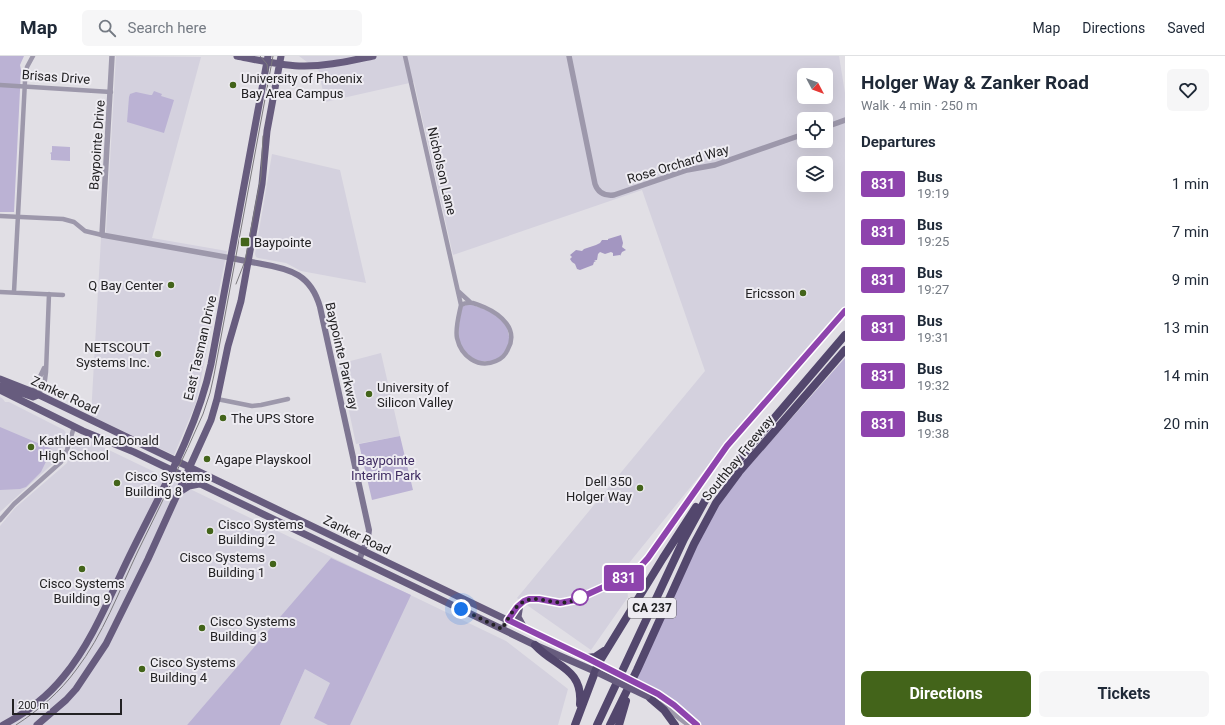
<!DOCTYPE html>
<meta charset="utf-8">
<style>
body{margin:0;font-family:Roboto,sans-serif;background:#f6f6f7;color:#1f2937;height:100vh;display:flex;flex-direction:column;font-size:15px;white-space:nowrap}
*{box-sizing:border-box;margin:0}
p{font-size:13px;color:#747a83}
.icon{flex:none;width:22px;height:22px;fill:none;stroke:currentColor;stroke-width:2;stroke-linecap:round;stroke-linejoin:round}
.map{position:relative;flex:1;overflow:hidden}
.details{display:flex;flex-direction:column;background:#fff;width:380px}
.details>*{flex:none}
.badge{padding:0 8px;border-radius:3px;font-size:14px;line-height:26px}
.needle{width:26px;rotate:131deg}
.fabs{position:absolute;left:797px;top:12px;display:grid;gap:8px}
.fabs a{display:grid;place-items:center;width:36px;height:36px;border-radius:6px;background:#fff;box-shadow:0 4px 16px #0002;font-size:20px}
.scale{position:absolute;left:12px;bottom:10px;width:110px;box-sizing:border-box;padding-left:4px;border:2px solid #232224;border-top:0;font-size:11px;line-height:14px;white-space:nowrap;color:#232224;-webkit-text-stroke:3px #eeecf2;paint-order:stroke}
.you{position:absolute;width:20px;height:20px;margin:-10px;border:3px solid #fff;border-radius:50%;background:#1a73e8;box-shadow:0 0 0 6px #1a73e833}
.map>.badge{position:absolute;translate:-50% -50%;box-shadow:0 0 0 2px #fff}
h2{padding:0 16px;font-size:15px;line-height:36px}
.round{display:grid;place-items:center;flex:none;width:42px;height:42px;border-radius:6px;background:#f6f6f7}
.summary{display:flex;align-items:center;justify-content:space-between;height:68px;padding:0 16px}
h1{font-size:19px;font-weight:700;line-height:30px}
.button{display:flex;gap:8px;margin-top:auto;padding:8px 16px}
.button a{flex:1;height:46px;border-radius:6px;background:#43641a;color:#fff;font-size:16px;font-weight:700;line-height:46px;text-align:center}
.button a+a{background:#f6f6f7;color:#1f2937}
ul{padding:0;list-style:none}
li{display:flex;align-items:center;gap:12px;height:48px;padding:0 16px}
li div{flex:1}
li b{display:block;font-size:15px}
li em{font-style:normal}
li .badge{min-width:44px;font-weight:700;text-align:center}
header{display:flex;align-items:center;gap:24px;box-sizing:border-box;height:56px;padding:0 20px;background:#fff;border-bottom:1px solid #e0e1e3}
header strong{font-size:19px}
nav{display:flex;gap:22px;margin-inline-start:auto;font-size:14px}
.search{width:280px;height:36px;background:#f6f6f7;display:flex;align-items:center;gap:10px;box-sizing:border-box;padding:0 14px;border-radius:6px;color:#747a83;font-size:15px}
main{display:flex;flex:1;min-height:0}
.map>svg:first-child{display:block}
.built{fill:#d4d1de;fill-rule:evenodd}
.green{fill:#bbb2d4}
.water{fill:#a396c1}
.lines{fill:none;stroke-linecap:round;stroke-linejoin:round}
.minor{stroke:#9d98ab;stroke-width:4.5}
.tertiary{stroke:#9d98ab;stroke-width:5.5}
.secondary{stroke:#7d7591;stroke-width:6}
.primary{stroke:#675c7e;stroke-width:7}
.motorway{stroke:#53476d;stroke-width:8}
.tram{stroke:#7b797d;stroke-width:1}
.primary-bridge{stroke:#675c7e;stroke-width:7}
.line-casing{stroke:#fff;stroke-width:9}
.line{stroke:#8e44ad;stroke-width:6}
.walk{stroke:#232224;stroke-width:4;stroke-dasharray:0 7.2}
.poi-dot{fill:#43641a;stroke:#eeecf2;stroke-width:1.5}
.stop-dot{fill:#fff;stroke:#8e44ad;stroke-width:2}
.labels{text-anchor:middle;dominant-baseline:central;stroke-width:4;stroke-linejoin:round;paint-order:stroke}
.shield{fill:#eeecf2;stroke:#605f62;stroke-width:1}
.shield-label{font-size:12px;font-weight:bold;fill:#232224}
.street-label{font-size:13px;fill:#232224;stroke:#eeecf2}
.poi-label{font-size:13px;fill:#232224;stroke:#eeecf2;text-anchor:start}
.park-label{font-size:13px;fill:#402d63;stroke:#eeecf2}
</style>
<header>
<strong>Map</strong>
<div class="search"><svg class="icon" aria-label="search" viewBox="0 0 24 24"><circle cx="10" cy="10" r="6"/><path d="M15 15l6 6"/></svg>Search here</div>
<nav><a>Map</a><a>Directions</a><a>Saved</a></nav>
</header>
<main>
<div class="map">
<svg width="845" height="669" viewBox="0 0 845 669">
<rect width="100%" height="100%" fill="#e1dfe5"/>
<!-- built -->
<path class="built" d="M116 0 201 1 152 182 227 195 196 347 174 399 91 360 101 182 106 176Z
M299 0H839L845 37V250L727 386 625 512 628 541 591 594 517 542 705 315 642 134 453 199 414 26 325 46 319 15ZM804 19H826V41H804ZM804 63H826V85H804ZM804 107H826V129H804Z
M272 98 340 114 366 227 301 215 286 207 258 202 256 201 255 198Z
M381 297 400 380 356 388 339 308Z
M0 341 3 343 5 346H9L64 374 67 379 59 402 0 456Z
M76 380 86 383 506 585 568 633 558 669H280L305 613 255 591 187 669H0V470L15 452 67 407Z"/>
<!-- green -->
<path class="green" d="M0 0H24L20 9 21 14 14 156H0Z
M154 35 162 38 161 40 174 44 164 77 127 66 129 41 130 38 136 36 150 39H152Z
M52 90 70 91V105L51 104V98L50 97 52 96Z
M470 248 489 255 500 262 507 271 510 285 504 298 494 305H477C473 302 468 299 464 295 454 283 460 264 462 250Z
M845 302V669H700L670 642 633 622 716 447Z
M0 371 52 393 41 416 26 431 20 433 0 434Z
M400 380 413 434 372 444 359 388Z
M331 502 411 539 350 669H328L314 662 330 627 305 613 280 669H187Z"/>
<!-- water -->
<path class="water" d="M621 179 623 187 622 191 626 194 622 196 620 200V199L613 200V197L611 196 605 198 600 196 598 198 597 204H594L596 205 594 206 593 209 580 214 577 213 575 208 572 206 570 203 572 201 570 199 576 194 582 195 584 193 596 189 600 187 602 184H608V183Z"/>
<g class="lines">
<!-- minor -->
<path class="minor" d="M405 0 461 249C459 259 455 272 457 282 461 300 478 313 496 305 501 303 506 298 508 293 519 273 500 258 484 251 476 248 469 244 461 249
M0 29 111 36
M0 160 63 163 74 166 85 175 102 179
M458 235 470 246
M0 236 63 239
M14 236 25 25 27 11 33 0
M33 336 44 312
M39 339 45 324 46 316 49 238
M217 343 252 350 261 349 288 343
M0 464 14 448 61 406 67 394 74 371"/>
<!-- tertiary -->
<path class="tertiary" d="M112 0 102 179 231 202
M569 0 595 128C598 137 605 140 614 139L687 114 715 109 804 78
M826 71 845 64
M502 573C508 563 514 550 525 545 537 539 549 548 561 547 575 546 624 524 635 515 640 512 644 507 648 502L727 390 845 255
M661 648 689 669"/>
<!-- secondary -->
<path class="secondary" d="M231 202C241 204 251 206 262 208 291 213 311 219 320 251L369 474 368 482 359 504"/>
<!-- primary -->
<path class="primary" d="M237 0C257 4 278 9 299 10 324 11 349 5 373 0
M0 323 33 336 603 610
M2 330 33 341 38 339
M0 334 83 375 134 396 535 589 599 617
M178 437 189 430 199 428
M520 548 518 561 524 572
M650 634 674 649 697 669
M3 669C26 657 48 640 64 620 92 586 109 542 128 503 158 441 197 375 211 308L268 0
M37 669 66 644 76 633 106 588 148 503 211 364 217 343 228 290 241 245 262 128 267 75 281 0"/>
<!-- motorway -->
<path class="motorway" d="M535 589C555 611 583 612 580 648
M587 602 595 601 604 595
M650 642 664 654 675 669
M575 669 598 608 663 502 696 451
M597 669 684 483 707 441 845 279
M610 669 637 614 694 488 716 447 739 416 845 294
M619 669 626 645"/>
<!-- tram -->
<path class="tram" d="M260 0 267 8 268 15
M236 228 245 205 261 120 263 80
M16 669C39 654 60 636 76 614 103 579 119 535 138 495 160 450 183 404 203 358L210 337 214 319 273 0"/>
<!-- primary-bridge -->
<path class="primary-bridge" d="M605 611 650 634
M601 618 647 640"/>
</g>
<g class="lines">
<defs>
<path id="line" d="M697 669 674 649 658 638 587 602 508 564 517 551 524 545 529 543H539L560 547 575 544 630 519 639 512 648 502 727 390 845 255"/>
</defs>
<!-- line casing -->
<use href="#line" class="line-casing"/>
<!-- line -->
<use href="#line" class="line"/>
<!-- walk -->
<path class="walk" d="M461 553 502 573C507 565 512 554 520 548 538 534 557 556 580 541"/>
</g>
<!-- markers -->
<g class="poi-dot">
<circle cx="233" cy="29" r="4"/>
<rect x="240" y="181" width="10" height="10" rx="2"/>
<circle cx="171" cy="229" r="4"/>
<circle cx="803" cy="237" r="4"/>
<circle cx="158" cy="298" r="4"/>
<circle cx="369" cy="338" r="4"/>
<circle cx="223" cy="362" r="4"/>
<circle cx="31" cy="391" r="4"/>
<circle cx="207" cy="403" r="4"/>
<circle cx="117" cy="427" r="4"/>
<circle cx="640" cy="432" r="4"/>
<circle cx="210" cy="475" r="4"/>
<circle cx="273" cy="508" r="4"/>
<circle cx="82" cy="513" r="4"/>
<circle cx="202" cy="572" r="4"/>
<circle cx="142" cy="613" r="4"/>
</g>
<circle class="stop-dot" cx="580" cy="541" r="8"/>
<g class="labels">
<!-- shield labels -->
<rect class="shield" x="628" y="542" width="48" height="20" rx="3"/>
<g class="shield-label">
<text x="652" y="552">CA 237</text>
</g>
<!-- street labels -->
<g class="street-label">
<text transform="translate(56 21) rotate(4)">Brisas Drive</text>
<text transform="translate(97 89) rotate(-86)">Baypointe Drive</text>
<text transform="translate(678 108) rotate(-17)">Rose Orchard Way</text>
<text transform="translate(442 115) rotate(77)">Nicholson Lane</text>
<text transform="translate(200 292) rotate(-77)">East Tasman Drive</text>
<text transform="translate(342 300) rotate(77)">Baypointe Parkway</text>
<text transform="translate(65 339) rotate(25)">Zanker Road</text>
<text transform="translate(738 402) rotate(-51)">Southbay Freeway</text>
<text transform="translate(357 479) rotate(26)">Zanker Road</text>
</g>
<!-- poi labels -->
<g class="poi-label">
<text x="241" y="22">University of Phoenix<tspan x="241" dy="15">Bay Area Campus</tspan></text>
<text x="254" y="186">Baypointe</text>
<text x="163" y="229" text-anchor="end">Q Bay Center</text>
<text x="795" y="237" text-anchor="end">Ericsson</text>
<text x="150" y="291" text-anchor="end">NETSCOUT<tspan x="150" dy="15">Systems Inc.</tspan></text>
<text x="377" y="331">University of<tspan x="377" dy="15">Silicon Valley</tspan></text>
<text x="231" y="362">The UPS Store</text>
<text x="39" y="384">Kathleen MacDonald<tspan x="39" dy="15">High School</tspan></text>
<text x="215" y="403">Agape Playskool</text>
<text x="125" y="420">Cisco Systems<tspan x="125" dy="15">Building 8</tspan></text>
<text x="632" y="425" text-anchor="end">Dell 350<tspan x="632" dy="15">Holger Way</tspan></text>
<text x="218" y="468">Cisco Systems<tspan x="218" dy="15">Building 2</tspan></text>
<text x="265" y="501" text-anchor="end">Cisco Systems<tspan x="265" dy="15">Building 1</tspan></text>
<text x="82" y="527" text-anchor="middle">Cisco Systems<tspan x="82" dy="15">Building 9</tspan></text>
<text x="210" y="565">Cisco Systems<tspan x="210" dy="15">Building 3</tspan></text>
<text x="150" y="606">Cisco Systems<tspan x="150" dy="15">Building 4</tspan></text>
</g>
<!-- park labels -->
<g class="park-label">
<text x="386" y="404">Baypointe<tspan x="386" dy="15">Interim Park</tspan></text>
</g>
</g>
</svg>
<div class="fabs">
<a><svg class="needle" viewBox="-14 -14 28 28"><path d="M0-13l5 13h-10z" fill="#e53935"/><path d="M0 13l5-13h-10z" fill="#747a83"/></svg></a>
<a><svg class="icon" aria-label="locate" viewBox="0 0 24 24"><circle cx="12" cy="12" r="6"/><path d="M12 2v4M12 18v4M2 12h4M18 12h4"/></svg></a>
<a><svg class="icon" aria-label="layers" viewBox="0 0 24 24"><path d="M12 4l9 5-9 5-9-5zM3 14l9 5 9-5"/></svg></a>
</div>
<div class="scale">200 m</div>
<div class="you" style="left:461px;top:553px"></div>
<b class="badge" style="left:624px;top:522px;background:#8e44ad;color:#fff">831</b>
</div>
<section class="details">
<div class="summary"><div><h1>Holger Way &amp; Zanker Road</h1><p>Walk · 4 min · 250 m</p></div><a class="round"><svg class="icon" aria-label="heart" viewBox="0 0 24 24"><path d="M12 20l-8-8c-3-5 5-10 8-4 3-6 11-1 8 4z"/></svg></a></div>
<h2>Departures</h2>
<ul>
<li><span class="badge" style="background:#8e44ad;color:#fff">831</span><div><b>Bus</b><p>19:19</p></div><em>1 min</em></li>
<li><span class="badge" style="background:#8e44ad;color:#fff">831</span><div><b>Bus</b><p>19:25</p></div><em>7 min</em></li>
<li><span class="badge" style="background:#8e44ad;color:#fff">831</span><div><b>Bus</b><p>19:27</p></div><em>9 min</em></li>
<li><span class="badge" style="background:#8e44ad;color:#fff">831</span><div><b>Bus</b><p>19:31</p></div><em>13 min</em></li>
<li><span class="badge" style="background:#8e44ad;color:#fff">831</span><div><b>Bus</b><p>19:32</p></div><em>14 min</em></li>
<li><span class="badge" style="background:#8e44ad;color:#fff">831</span><div><b>Bus</b><p>19:38</p></div><em>20 min</em></li>
</ul>
<div class="button"><a>Directions</a><a>Tickets</a></div>
</section>
</main>
